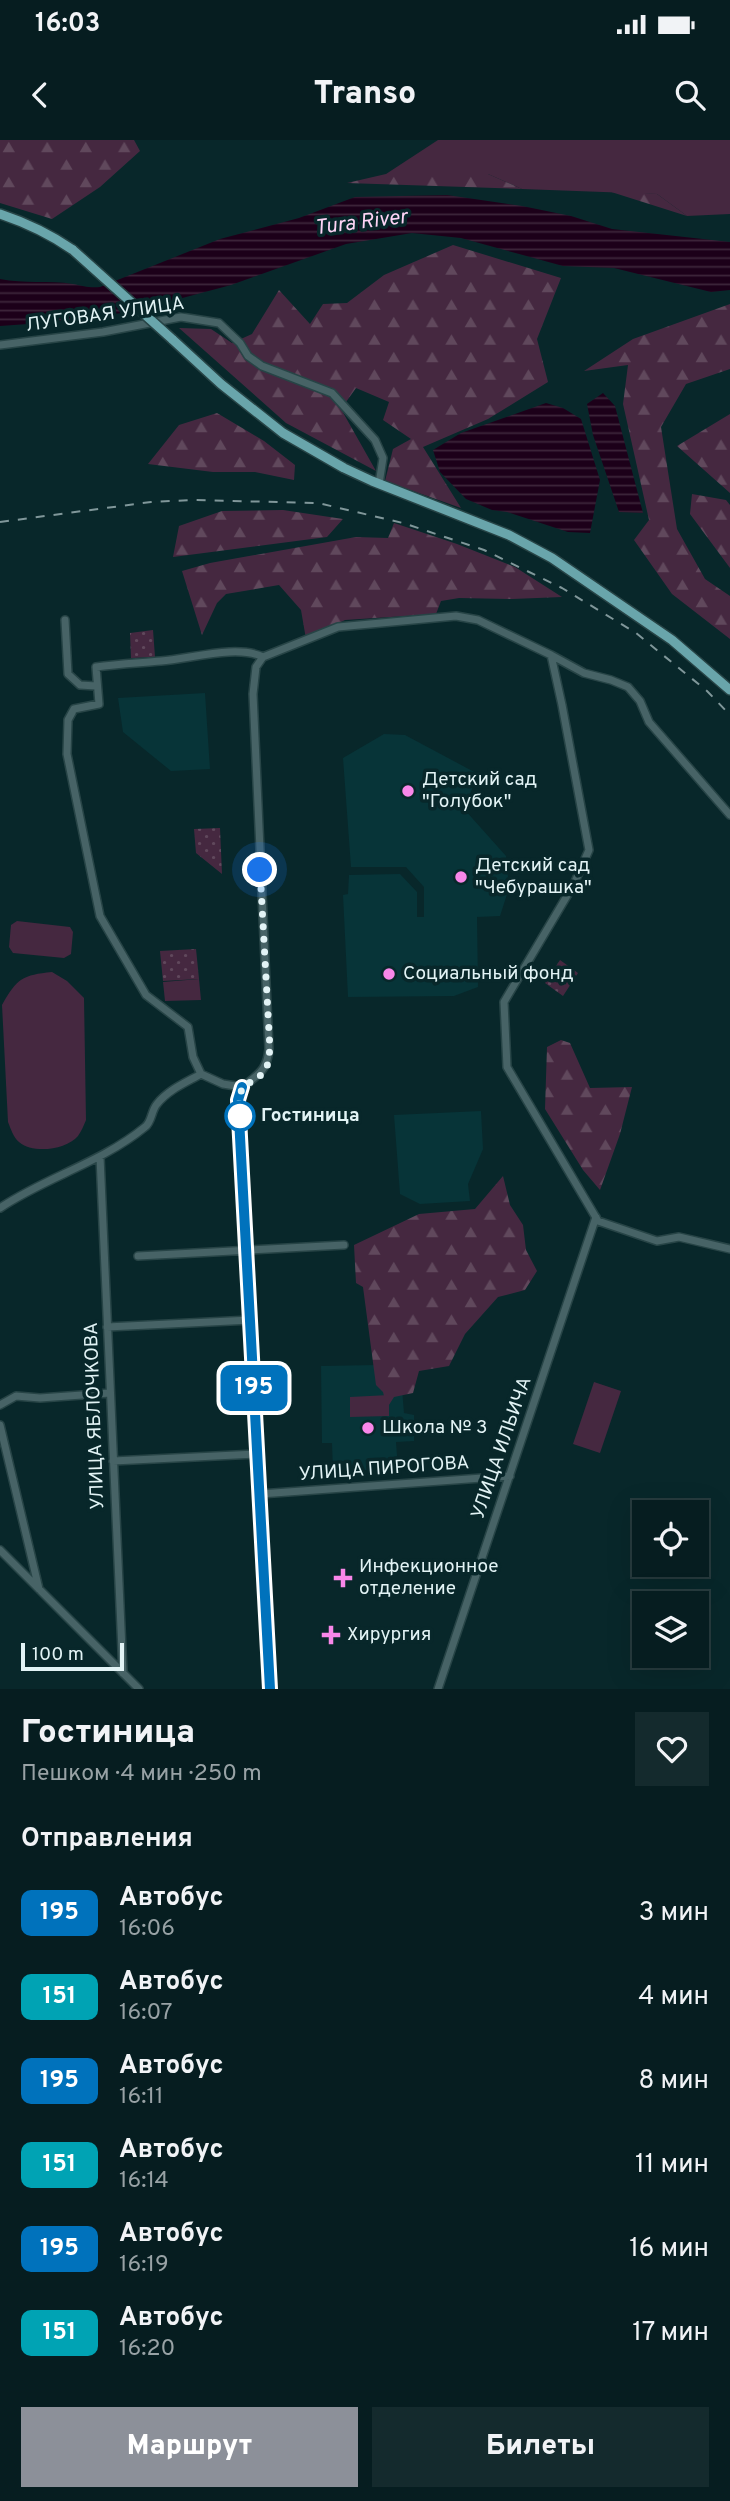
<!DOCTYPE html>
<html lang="ru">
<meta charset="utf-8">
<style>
body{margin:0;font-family:Overpass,sans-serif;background:#142a2d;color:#f1f3f6;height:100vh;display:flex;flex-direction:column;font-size:26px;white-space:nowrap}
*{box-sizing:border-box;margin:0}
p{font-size:23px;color:#98a2a5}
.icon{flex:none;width:38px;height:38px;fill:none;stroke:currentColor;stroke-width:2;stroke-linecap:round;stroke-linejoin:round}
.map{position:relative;height:1549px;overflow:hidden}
.panel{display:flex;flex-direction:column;background:#061d20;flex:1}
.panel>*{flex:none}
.badge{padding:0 14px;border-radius:10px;font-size:24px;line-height:46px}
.fabs{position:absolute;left:632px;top:1360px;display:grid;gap:14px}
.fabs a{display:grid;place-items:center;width:77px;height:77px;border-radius:0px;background:#061d20;box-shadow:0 7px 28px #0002,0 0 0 2px #273b3e;font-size:35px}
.scale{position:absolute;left:21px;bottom:18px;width:103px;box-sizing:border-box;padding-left:7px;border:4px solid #e2f3f5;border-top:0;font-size:19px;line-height:24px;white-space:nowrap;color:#e2f3f5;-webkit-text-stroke:5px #08272a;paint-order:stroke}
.you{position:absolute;width:35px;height:35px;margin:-18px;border:5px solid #fff;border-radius:50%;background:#1a73e8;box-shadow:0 0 0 10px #1a73e833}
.map>.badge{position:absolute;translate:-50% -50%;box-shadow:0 0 0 4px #fff}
h2{padding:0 21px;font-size:26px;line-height:63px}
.round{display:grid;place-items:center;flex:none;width:74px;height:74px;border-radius:0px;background:#142a2d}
.head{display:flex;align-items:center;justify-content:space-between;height:119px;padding:0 21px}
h1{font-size:33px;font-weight:800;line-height:52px}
.primary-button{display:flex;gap:14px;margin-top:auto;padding:14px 21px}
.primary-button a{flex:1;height:80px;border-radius:0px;background:#8c9099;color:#fff;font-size:28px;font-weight:800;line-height:80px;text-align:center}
.primary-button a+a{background:#142a2d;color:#f1f3f6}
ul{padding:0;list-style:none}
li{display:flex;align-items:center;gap:21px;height:84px;padding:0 21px}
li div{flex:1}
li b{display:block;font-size:26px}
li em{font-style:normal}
li .badge{min-width:77px;font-weight:700;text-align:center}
.status{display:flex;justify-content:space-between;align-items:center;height:49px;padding:0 35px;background:#061d20;direction:ltr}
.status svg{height:19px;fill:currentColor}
header{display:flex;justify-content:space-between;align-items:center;height:91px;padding:0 21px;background:#061d20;font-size:32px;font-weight:800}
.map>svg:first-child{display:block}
.built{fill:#073438}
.grass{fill:#452840}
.forest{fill:url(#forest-firs)}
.park{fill:url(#park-dots)}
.water{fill:url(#water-rules)}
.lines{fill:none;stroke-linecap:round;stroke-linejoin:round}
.minor-casing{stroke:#274446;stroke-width:10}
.major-casing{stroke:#274446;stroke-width:12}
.minor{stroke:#476366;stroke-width:7}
.major{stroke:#69a5ab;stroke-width:9}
.rail{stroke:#80979a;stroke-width:2;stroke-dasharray:9 9;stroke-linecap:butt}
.major-bridge-casing{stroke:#274446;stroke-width:12;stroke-linecap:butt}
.major-bridge{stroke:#69a5ab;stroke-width:9}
.line-casing{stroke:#fff;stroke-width:16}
.line{stroke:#0072bc;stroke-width:10}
.walk{stroke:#e2f3f5;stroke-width:7;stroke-dasharray:0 12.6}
.poi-dot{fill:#f987e9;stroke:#08272a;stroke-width:2.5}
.stop-dot{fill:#fff;stroke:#0072bc;stroke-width:3.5}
.labels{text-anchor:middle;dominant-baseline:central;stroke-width:7;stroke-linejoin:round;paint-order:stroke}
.street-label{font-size:19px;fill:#e2f3f5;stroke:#08272a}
.poi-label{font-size:19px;fill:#e2f3f5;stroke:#08272a;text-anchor:start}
.stop-label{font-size:19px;font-weight:bold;fill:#e2f3f5;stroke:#08272a;text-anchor:start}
.water-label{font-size:21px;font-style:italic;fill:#fed5f6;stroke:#08272a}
</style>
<div class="status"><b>16:03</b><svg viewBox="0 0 49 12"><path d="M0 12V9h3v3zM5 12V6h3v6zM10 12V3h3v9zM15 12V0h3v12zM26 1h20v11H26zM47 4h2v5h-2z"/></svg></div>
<header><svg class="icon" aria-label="back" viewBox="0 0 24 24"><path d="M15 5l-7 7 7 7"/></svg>Transo<svg class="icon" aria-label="search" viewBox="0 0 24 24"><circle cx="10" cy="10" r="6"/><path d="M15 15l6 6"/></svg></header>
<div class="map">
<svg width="730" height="1549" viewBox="0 0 730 1549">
<defs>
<pattern id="forest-firs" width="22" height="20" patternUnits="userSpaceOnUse" patternTransform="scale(1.75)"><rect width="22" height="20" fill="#452840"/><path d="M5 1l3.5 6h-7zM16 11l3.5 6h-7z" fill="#60485c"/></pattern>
<pattern id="park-dots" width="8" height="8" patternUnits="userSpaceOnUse" patternTransform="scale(1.75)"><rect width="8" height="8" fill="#452840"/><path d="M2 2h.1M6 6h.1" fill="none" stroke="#60485c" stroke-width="1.8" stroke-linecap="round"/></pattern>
<pattern id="water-rules" width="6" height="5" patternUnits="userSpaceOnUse" patternTransform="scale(1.75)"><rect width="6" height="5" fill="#1c0019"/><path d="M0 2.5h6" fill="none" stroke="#3d263b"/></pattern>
</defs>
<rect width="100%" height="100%" fill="#08272a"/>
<!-- built -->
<path class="built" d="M205 553 210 629 171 631 123 592 118 558Z
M384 594 405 595 478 634 464 669 506 716 509 748 500 776 477 777 478 847 454 856 348 857 343 755 348 754 349 735 400 734 417 752V777H424V747L406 727H351L343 618Z
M481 971 483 1009 468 1044 470 1061 420 1064 400 1054 394 975Z
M377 1225 401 1236 404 1273 414 1275V1301L396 1302 398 1329 333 1331 332 1303H322L321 1226Z"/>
<!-- grass -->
<path class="grass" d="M438 0H730V74L687 76 657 54 522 49 488 34H386Z
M17 781 70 787 73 792 71 814 64 818 13 813 9 807 11 785Z
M52 832 67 841 84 858 86 980C84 985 81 992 78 996 66 1010 33 1014 19 1002 13 997 11 989 8 982L2 865C17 838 23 835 52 832Z
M199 839 201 860 165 861 163 842Z
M594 1242 621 1251 600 1313 573 1304Z
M389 1255V1276L350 1277V1257Z"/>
<!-- forest -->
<path class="forest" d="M0 0H134L140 11 100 47 52 79 0 63Z
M386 34H488L522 49 347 43Z
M605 50 657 54 687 76Z
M453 105 561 138 537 199 548 242 488 279 423 307 461 368 385 341 393 309 411 299 383 280 389 262 356 248 341 269 376 331 286 283 179 188 211 189 232 203 252 194 279 150 310 184 323 164 347 163 384 135Z
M730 164V229L686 244 661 287 677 389 705 439 730 456V499L672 454 634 400 649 380 623 264 628 225 584 231 633 199Z
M217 273 264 301 295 325 294 340 255 332H213L148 324 179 285Z
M730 274V353L677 306Z
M692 354 726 360 730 365V428L690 374Z
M283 370 343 379 327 397 173 417 179 386 222 371Z
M394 383 457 404 515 427 562 457 512 459 459 458 441 461 436 474 345 480 306 499 301 470 279 445 226 454 217 463 202 495 182 431 210 423 356 397 388 398Z
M561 900 570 903 590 948 632 947 620 994 600 1050 583 1030 545 969 547 907Z
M503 1036 510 1065 523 1085 526 1110 537 1131 525 1150 498 1157 465 1194 449 1226 419 1231 413 1253 394 1257 387 1268 383 1252 376 1245 363 1147 356 1143 354 1105 419 1074 475 1069Z"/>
<!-- park -->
<path class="park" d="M153 490 155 517 131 518 130 493Z
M220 688 222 734 196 713 194 689Z
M196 809 199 839 163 841 160 811Z
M560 820 578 833 563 856 545 843Z"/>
<!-- water -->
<path class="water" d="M447 55 522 66 571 76 612 89 730 102V150L711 152 614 128 563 126 461 98 412 93 346 104 231 145 130 172 42 183 0 186V139C24 144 49 140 73 144 83 146 89 148 100 147L220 99 299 78 355 57Z
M603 253 615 266 643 373 619 372 593 295 587 264Z
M546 263 563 268 581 279 600 340 590 393 568 392 507 372 492 370 466 359 440 332 433 310 461 293Z"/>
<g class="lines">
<defs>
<path id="minor" d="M0 205 103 192 181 177 219 183 240 203 248 216 262 226 332 253 375 300 383 318 379 344
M65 480 68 534 80 545 96 546
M551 515 584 533 611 540 628 547 640 561 649 582 730 675
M263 517 256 527 253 554 269 909C266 942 246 933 238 960L270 1549
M201 934 193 917 188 887 146 855 100 776 67 614 68 580 74 569 99 564 96 527C117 524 139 523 161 521 190 519 237 504 263 517L338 487 456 476 478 480 551 515 562 565 589 710 574 744 504 862 507 927 598 1081 657 1101 679 1097 730 1109
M201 934 223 944 242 947
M100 1017 123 1533
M0 1068C46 1037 101 1023 145 987 152 982 151 971 157 964 168 950 185 943 201 934
M138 1116 344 1105
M107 1187 251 1180
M0 1265 16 1256 40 1258 110 1253
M0 1285 39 1449
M113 1321 258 1314
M260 1354 510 1336
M0 1410 139 1549
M438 1549 596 1077"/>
<path id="major" d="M0 74C27 83 50 94 73 110
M172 199 221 244 283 293 344 328 372 341 509 395 552 418 672 500 730 550"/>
</defs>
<!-- minor casing -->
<use href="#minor" class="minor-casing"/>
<!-- major casing -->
<use href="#major" class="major-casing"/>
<!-- minor -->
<use href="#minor" class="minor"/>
<!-- major -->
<use href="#major" class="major"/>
<!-- rail -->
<path class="rail" d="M0 382 151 362 192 360 318 363 403 383 484 410 562 448 636 493 707 551 730 575"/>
<defs>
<path id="major-bridge" d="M73 110 172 199"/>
</defs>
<!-- major-bridge casing -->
<use href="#major-bridge" class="major-bridge-casing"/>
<!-- major-bridge -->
<use href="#major-bridge" class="major-bridge"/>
</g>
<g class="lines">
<defs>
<path id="line" d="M242 947 238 960 270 1549"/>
</defs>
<!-- line casing -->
<use href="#line" class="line-casing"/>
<!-- line -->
<use href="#line" class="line"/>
<!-- walk -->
<path class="walk" d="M240 976C234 934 256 950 267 926 269 921 269 914 270 909L260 730"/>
</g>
<!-- markers -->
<g class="poi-dot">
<circle cx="408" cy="651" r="7"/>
<circle cx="461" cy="737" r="7"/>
<circle cx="389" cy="834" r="7"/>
<circle cx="368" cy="1288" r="7"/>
<path d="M339.5 1427.5h7v7h7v7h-7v7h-7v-7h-7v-7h7z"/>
<path d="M327.5 1484.5h7v7h7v7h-7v7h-7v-7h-7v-7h7z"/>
</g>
<circle class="stop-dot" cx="240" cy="976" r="14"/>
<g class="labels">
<!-- street labels -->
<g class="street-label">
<text transform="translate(105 175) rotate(-8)">ЛУГОВАЯ УЛИЦА</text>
<text transform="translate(95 1276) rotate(-92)">УЛИЦА ЯБЛОЧКОВА</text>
<text transform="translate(502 1308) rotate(-71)">УЛИЦА ИЛЬИЧА</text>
<text transform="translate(384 1329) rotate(-4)">УЛИЦА ПИРОГОВА</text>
</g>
<!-- poi labels -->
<g class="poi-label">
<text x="422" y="640">Детский сад<tspan x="422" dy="22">"Голубок"</tspan></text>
<text x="475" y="726">Детский сад<tspan x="475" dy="22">"Чебурашка"</tspan></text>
<text x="403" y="834">Социальный фонд</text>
<text x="382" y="1288">Школа № 3</text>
<text x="359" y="1427">Инфекционное<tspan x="359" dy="22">отделение</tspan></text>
<text x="347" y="1495">Хирургия</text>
</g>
<!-- stop labels -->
<g class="stop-label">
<text x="261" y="976">Гостиница</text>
</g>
<!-- water labels -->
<g class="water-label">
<text transform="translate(361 83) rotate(-7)">Tura River</text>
</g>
</g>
</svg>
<div class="fabs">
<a><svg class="icon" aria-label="locate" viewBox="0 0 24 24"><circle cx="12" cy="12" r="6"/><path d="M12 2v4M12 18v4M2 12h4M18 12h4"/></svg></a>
<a><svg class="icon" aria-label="layers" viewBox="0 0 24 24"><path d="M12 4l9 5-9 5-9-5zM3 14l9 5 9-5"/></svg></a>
</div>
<div class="scale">100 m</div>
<div class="you" style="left:260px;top:730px"></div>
<b class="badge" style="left:254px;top:1248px;background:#0072bc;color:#fff">195</b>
</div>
<section class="panel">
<div class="head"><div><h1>Гостиница</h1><p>Пешком · 4 мин · 250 m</p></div><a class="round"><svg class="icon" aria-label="heart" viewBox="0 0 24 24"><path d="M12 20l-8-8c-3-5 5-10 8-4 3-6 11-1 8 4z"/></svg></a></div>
<h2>Отправления</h2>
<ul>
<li><span class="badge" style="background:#0072bc;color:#fff">195</span><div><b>Автобус</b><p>16:06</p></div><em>3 мин</em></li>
<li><span class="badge" style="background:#00a3b4;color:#fff">151</span><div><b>Автобус</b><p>16:07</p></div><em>4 мин</em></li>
<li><span class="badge" style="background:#0072bc;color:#fff">195</span><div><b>Автобус</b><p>16:11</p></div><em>8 мин</em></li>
<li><span class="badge" style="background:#00a3b4;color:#fff">151</span><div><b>Автобус</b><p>16:14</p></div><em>11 мин</em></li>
<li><span class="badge" style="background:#0072bc;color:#fff">195</span><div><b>Автобус</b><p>16:19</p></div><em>16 мин</em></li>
<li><span class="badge" style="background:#00a3b4;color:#fff">151</span><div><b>Автобус</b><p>16:20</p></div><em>17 мин</em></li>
</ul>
<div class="primary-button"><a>Маршрут</a><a>Билеты</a></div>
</section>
